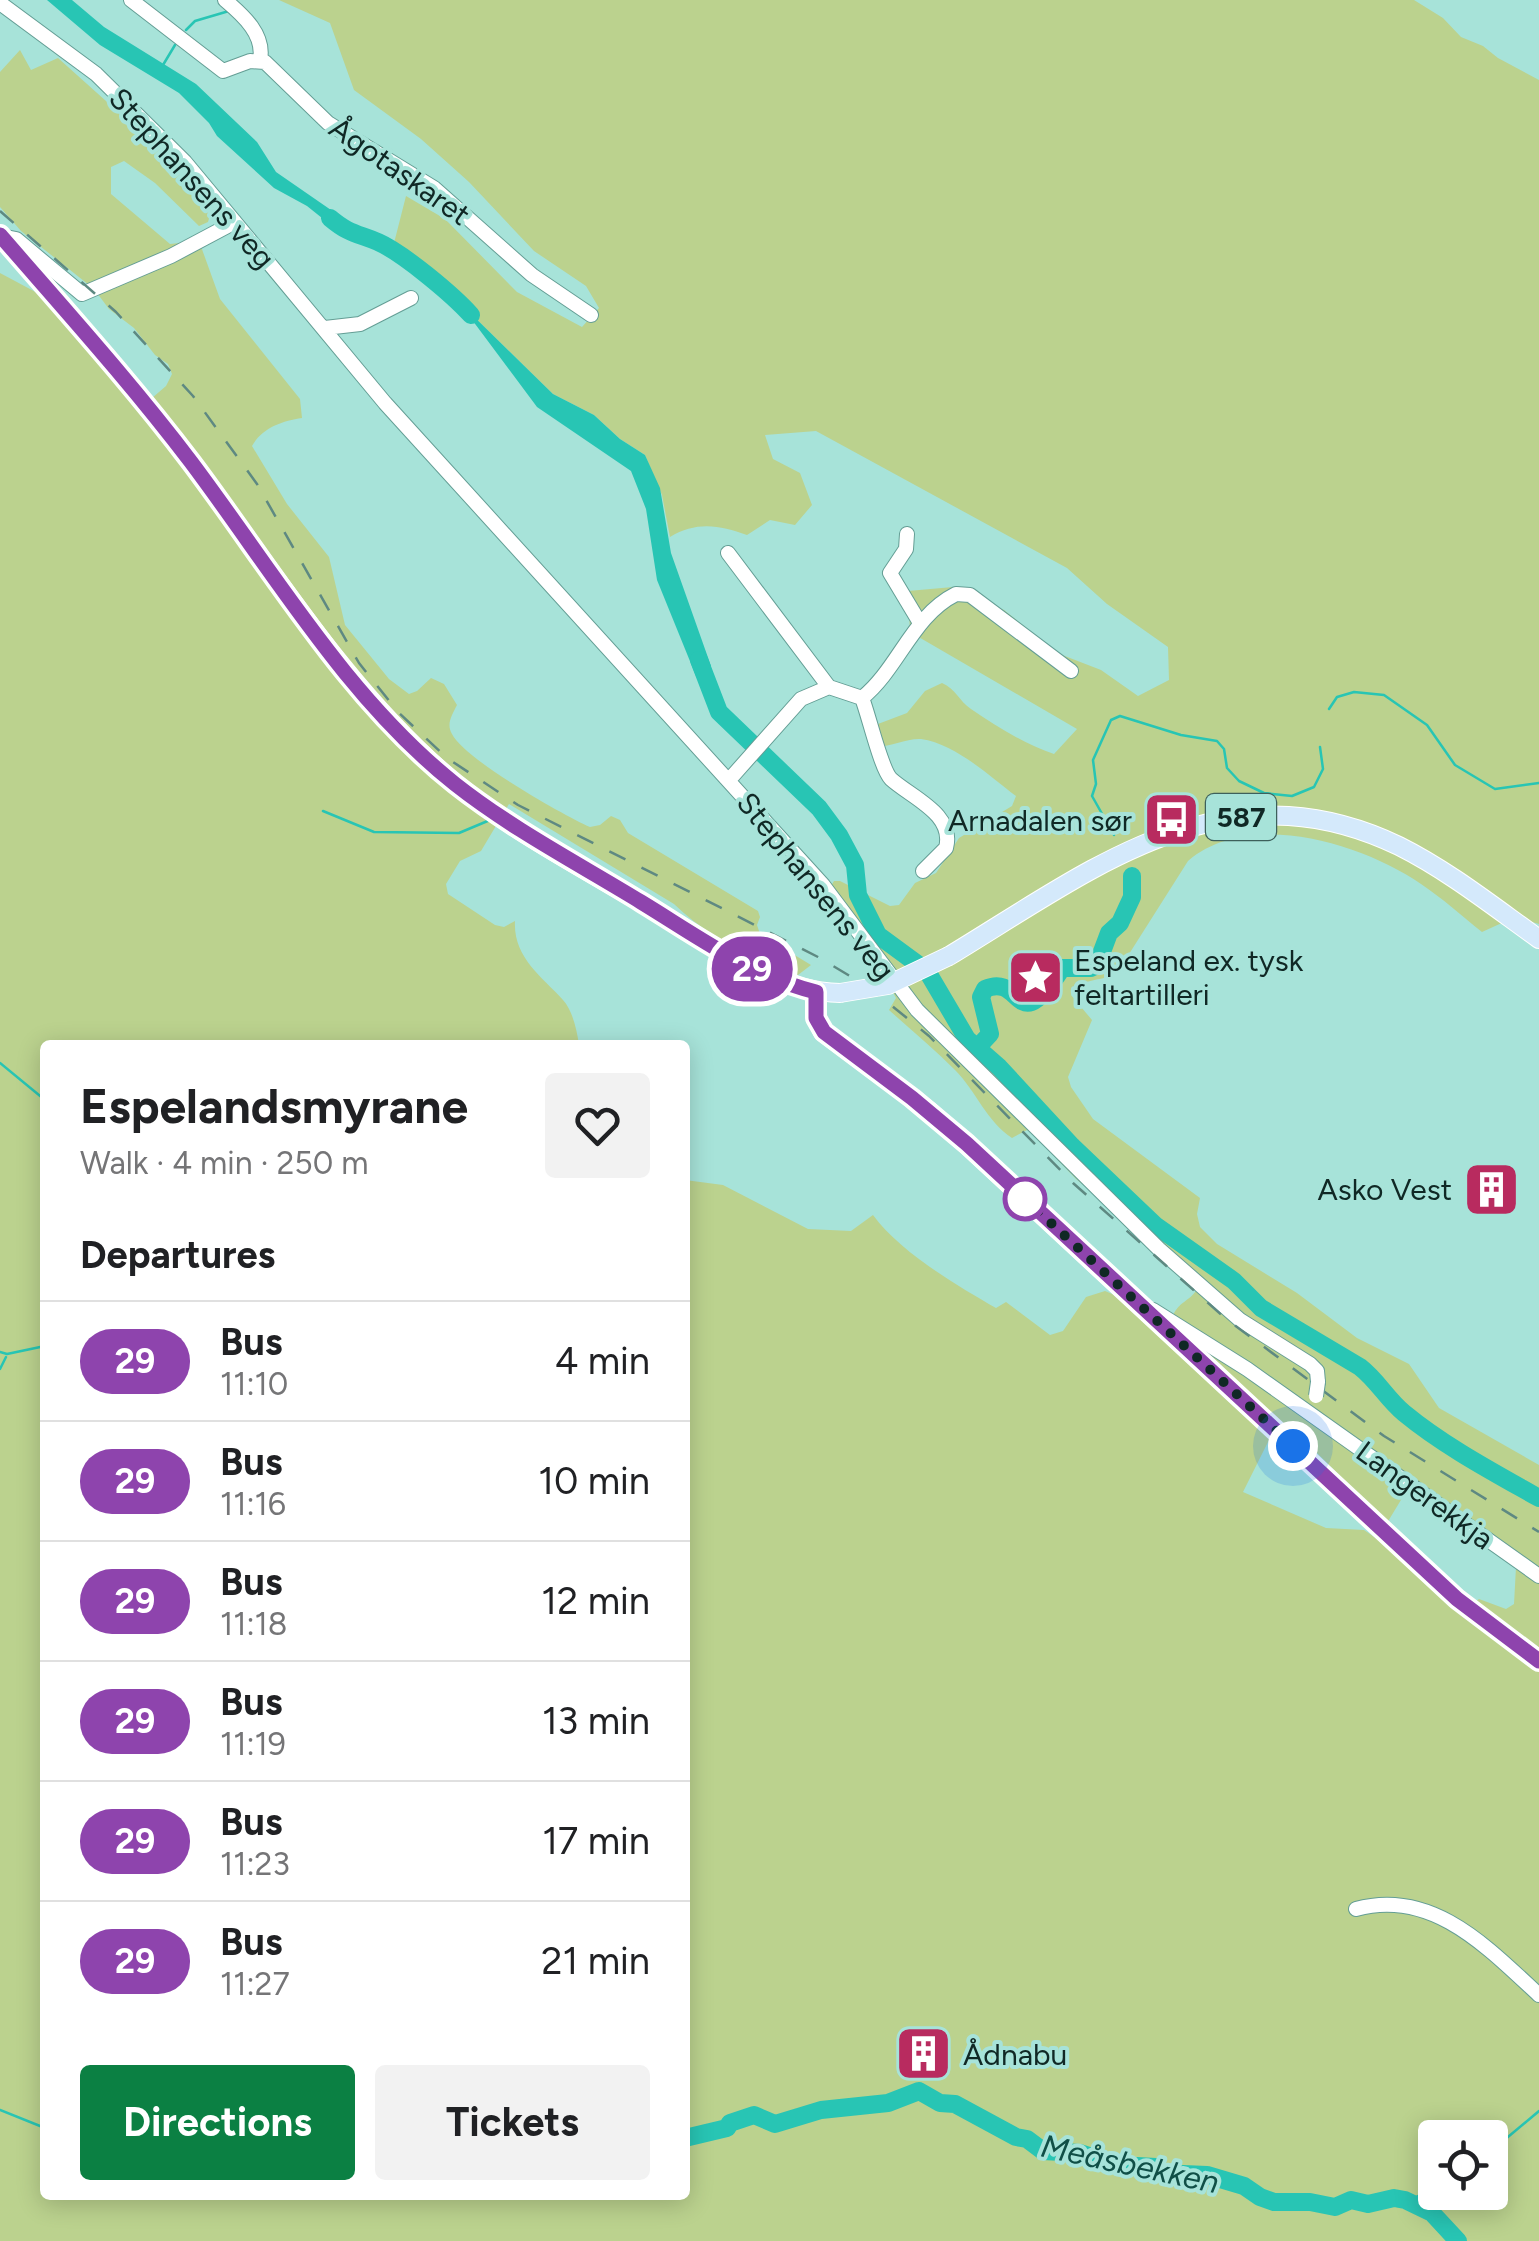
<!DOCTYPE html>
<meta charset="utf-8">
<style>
body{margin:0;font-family:Figtree,sans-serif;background:#f2f2f2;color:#202124;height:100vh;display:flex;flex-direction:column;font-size:38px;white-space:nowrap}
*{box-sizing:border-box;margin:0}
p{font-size:32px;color:#757577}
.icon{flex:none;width:55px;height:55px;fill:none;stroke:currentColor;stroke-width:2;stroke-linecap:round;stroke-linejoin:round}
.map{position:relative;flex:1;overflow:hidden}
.drawer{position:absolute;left:40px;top:1040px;width:650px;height:1160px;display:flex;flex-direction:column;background:#fff;border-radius:10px;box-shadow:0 5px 25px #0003}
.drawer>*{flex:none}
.badge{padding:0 20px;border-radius:32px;font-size:35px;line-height:65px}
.tools{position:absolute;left:1418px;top:2120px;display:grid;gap:20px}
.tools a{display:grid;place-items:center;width:90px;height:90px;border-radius:10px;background:#fff;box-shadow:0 5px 25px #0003;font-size:50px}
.you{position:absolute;width:50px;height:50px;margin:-25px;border:8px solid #fff;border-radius:50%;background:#1a73e8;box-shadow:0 0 0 15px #1a73e833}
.map>.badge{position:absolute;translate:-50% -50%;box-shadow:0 0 0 5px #fff}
h2{padding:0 40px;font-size:38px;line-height:90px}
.round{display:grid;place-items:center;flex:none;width:105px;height:105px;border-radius:10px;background:#f2f2f2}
.head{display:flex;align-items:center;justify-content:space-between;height:170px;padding:0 40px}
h1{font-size:48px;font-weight:700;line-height:75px}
.primary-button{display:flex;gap:20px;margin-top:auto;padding:20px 40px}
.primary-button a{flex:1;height:115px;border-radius:10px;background:#0b8043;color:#fff;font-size:40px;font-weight:700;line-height:115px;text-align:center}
.primary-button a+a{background:#f2f2f2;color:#202124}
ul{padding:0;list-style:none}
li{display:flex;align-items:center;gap:30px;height:120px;padding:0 40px;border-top:2px solid #e0e0e0}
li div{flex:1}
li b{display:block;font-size:38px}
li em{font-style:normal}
li .badge{min-width:110px;font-weight:700;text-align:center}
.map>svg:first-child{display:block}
.green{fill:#bbd28e;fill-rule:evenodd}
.water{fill:#28c5b4}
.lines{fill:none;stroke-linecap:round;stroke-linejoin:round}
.stream{stroke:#28c5b4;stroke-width:2.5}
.river{stroke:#28c5b4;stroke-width:18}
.minor-casing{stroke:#649e95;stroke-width:16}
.major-casing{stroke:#fff;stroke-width:20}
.minor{stroke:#fff;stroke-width:14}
.major{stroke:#d4e9fb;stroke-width:18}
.rail{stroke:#5e8982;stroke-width:2.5;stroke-dasharray:18 18;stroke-linecap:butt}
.minor-bridge-casing{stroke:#649e95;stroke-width:16;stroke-linecap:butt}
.major-bridge-casing{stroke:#fff;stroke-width:20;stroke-linecap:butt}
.minor-bridge{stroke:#fff;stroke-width:14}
.major-bridge{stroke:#d4e9fb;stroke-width:18}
.line-casing{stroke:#fff;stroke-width:22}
.line{stroke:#8e44ad;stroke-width:15}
.walk{stroke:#102825;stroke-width:10;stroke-dasharray:0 18}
.stop-dot{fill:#fff;stroke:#8e44ad;stroke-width:5}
.labels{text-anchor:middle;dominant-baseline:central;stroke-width:8;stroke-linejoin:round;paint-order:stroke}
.shield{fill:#a7e3d9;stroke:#3d605b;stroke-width:2.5}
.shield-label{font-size:28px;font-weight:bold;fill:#102825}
.street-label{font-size:30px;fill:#102825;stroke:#a7e3d9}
.poi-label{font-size:30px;fill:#102825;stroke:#a7e3d9;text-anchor:end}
.water-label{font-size:32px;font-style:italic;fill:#104f47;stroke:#a7e3d9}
</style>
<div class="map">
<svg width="1539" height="2241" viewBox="0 0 1539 2241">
<rect width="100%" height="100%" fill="#a7e3d9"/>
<!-- green -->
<path class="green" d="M279 0H1414L1443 18 1461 37 1483 46 1498 58 1539 80V924L1515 917 1482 932C1462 916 1442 898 1421 884 1361 843 1249 809 1188 861L1117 973C1100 983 1081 976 1071 995L1092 1020 1068 1077 1071 1087 1093 1119 1200 1198 1197 1214 1200 1227 1217 1244 1297 1293 1357 1338 1409 1364 1439 1408 1539 1465V2241H0V273L43 296 152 398 166 386 172 374 168 364 155 355 134 328 109 309 94 289 21 231 0 207V72L20 50 31 70 58 58 164 153 210 215 208 222 199 226 155 183 124 161 111 167V194L170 244 199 241 220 299 300 399 302 418C282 421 262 428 252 446L287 504 329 557 345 625 389 679 409 694 417 691 431 678 444 684 457 705C452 715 446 724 452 734 464 759 563 815 590 827L600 825 611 816 620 820 628 833 758 911 760 917 757 925 760 934 811 965 798 975C755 958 707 937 674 904L509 804 481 851 460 861 446 884 448 894 495 925 504 927 515 921C513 957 541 976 563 1000 573 1011 577 1031 579 1045H45V2195H685V1180L723 1185 808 1229 851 1231 873 1215C900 1252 956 1285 996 1308L1006 1302 1050 1335 1063 1331 1086 1297 1105 1291 1198 1330 1173 1315C1179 1302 1189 1301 1196 1291L1121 1215 1076 1179 1052 1154 1046 1141 1027 1130 1012 1138C987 1122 976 1091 955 1070 934 1049 911 1030 889 1010L896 998C885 975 877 970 863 952 849 933 842 915 822 901L834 881H840L890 906 899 905 915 883 936 873 959 838 1012 806 1016 796C989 776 956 744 921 739 908 738 890 747 875 747L870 727 907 713 925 691 942 683C956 689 959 701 971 709 996 726 1026 745 1054 754L1077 729 910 632 908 591 953 587 1004 610 1057 653 1101 670 1138 696 1169 680 1168 647 1107 604 1067 568 816 431 765 435 773 459 800 473 812 505 795 525 770 520 747 535C720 525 696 521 670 537L662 495 645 455 620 439 594 415 553 394 458 301 392 251 406 196 445 219 517 292 582 327 599 308 586 286 534 251 469 182 421 139 354 90 330 23ZM1286 1432 1312 1448 1387 1523 1407 1490 1516 1567 1514 1604 1506 1609 1479 1599 1468 1607 1429 1586 1404 1557 1364 1530 1326 1528 1243 1492 1269 1440ZM1435 2138H1490V2192H1435Z"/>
<!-- water -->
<path class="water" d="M47 0H72L104 27 196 84 257 142 276 172 344 219 348 233 337 230 307 206 274 188 217 136 209 123 179 93 100 45Z
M458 301 553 394 594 415 620 439 645 455 660 488 671 553 711 666 705 682 696 676 657 580 646 509 631 471 537 407Z"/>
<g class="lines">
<!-- stream -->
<path class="stream" d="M186 30 195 21 229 11
M163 65 175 45
M1329 709 1337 697 1354 692 1384 695 1427 725 1455 765 1495 789 1539 783
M323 811 374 832 459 833 490 820
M1114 835 1092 796 1096 784 1093 760 1111 720 1120 716 1181 735 1217 741 1224 749 1227 768 1239 781 1264 793 1292 796 1314 787 1323 769 1320 747
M0 1063 45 1100
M0 1352 7 1354 45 1346
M0 1369 6 1357
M0 2110 45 2128
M1490 2152 1539 2111
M1409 2201 1418 2196H1446L1449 2192"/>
<!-- river -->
<path class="river" d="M330 218C349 234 356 233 378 242 403 253 453 295 471 315
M699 660 719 712 819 808 839 835 855 865 858 895 878 935 927 971 967 1039 999 1067 1072 1146 1155 1225 1234 1281 1261 1308 1360 1367C1377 1380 1387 1399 1404 1413 1444 1446 1493 1472 1539 1498
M977 1048 990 1034 981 997 985 989C1024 972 1014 1042 1062 968H1091L1097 965 1109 933 1120 923 1132 897V876
M685 2138 727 2128 730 2123 754 2115 775 2124 821 2110 888 2103 919 2091 940 2103 955 2104 1016 2137 1027 2139 1043 2151 1080 2153 1117 2165 1156 2167 1160 2173 1179 2178 1183 2174 1207 2175 1244 2186 1260 2197 1274 2202H1310L1335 2207 1351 2200 1368 2204 1394 2198 1405 2200 1432 2213 1458 2241"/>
<defs>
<path id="minor" d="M131 0 223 71 250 61 265 62 328 123 434 188 532 275 591 315
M225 0C244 16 265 35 260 60
M0 3 96 74 185 162 385 403 823 885 917 1010 1159 1249 1240 1320 1310 1364 1317 1371 1318 1382
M1 236 16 239 82 294 171 256 235 222
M325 328 360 324 411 298
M907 534 906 549 890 573 920 623
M728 553 829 687
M862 698C869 716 881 769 891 779 912 798 955 814 946 848L923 871
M729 780 801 699 829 687 862 698C899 668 912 616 956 594L970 595 1071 671
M1153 1310 1247 1369 1539 1576
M1356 1909C1432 1888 1487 1947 1539 1995"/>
<path id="major" d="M0 235C65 309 130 382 190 460 272 570 346 691 452 781 513 832 588 870 656 911 713 945 771 991 840 993
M949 956C1093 869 1224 762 1399 846 1449 871 1494 907 1539 939
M816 991V1018L823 1032 929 1111 967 1145 1457 1599 1539 1661"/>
</defs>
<!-- minor casing -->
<use href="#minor" class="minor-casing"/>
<!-- major casing -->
<use href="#major" class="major-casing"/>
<!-- minor -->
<use href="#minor" class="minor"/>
<!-- major -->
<use href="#major" class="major"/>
<!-- rail -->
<path class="rail" d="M0 211 116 312 193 396 257 484 359 663 398 712 447 758 518 805 818 957 870 988 929 1036 1073 1183 1225 1318 1384 1436 1539 1532"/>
<defs>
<path id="minor-bridge" d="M1316 1396 1318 1382"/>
<path id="major-bridge" d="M840 993 888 985 949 956"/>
</defs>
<!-- minor-bridge casing -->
<use href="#minor-bridge" class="minor-bridge-casing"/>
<!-- major-bridge casing -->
<use href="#major-bridge" class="major-bridge-casing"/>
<!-- minor-bridge -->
<use href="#minor-bridge" class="minor-bridge"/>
<!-- major-bridge -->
<use href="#major-bridge" class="major-bridge"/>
</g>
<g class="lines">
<defs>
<path id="line" d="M0 235C65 310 131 383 191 462 273 571 347 698 455 784 512 829 579 864 641 902 697 936 751 976 816 992V1018L824 1032 912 1098 967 1144 1457 1599 1539 1661"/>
</defs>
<!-- line casing -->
<use href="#line" class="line-casing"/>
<!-- line -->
<use href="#line" class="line"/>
<!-- walk -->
<path class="walk" d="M1025 1199 1293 1446"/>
</g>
<!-- icons -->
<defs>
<symbol id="bus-square" viewBox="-11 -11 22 22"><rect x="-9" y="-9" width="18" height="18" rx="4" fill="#b82b5f" stroke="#a7e3d9"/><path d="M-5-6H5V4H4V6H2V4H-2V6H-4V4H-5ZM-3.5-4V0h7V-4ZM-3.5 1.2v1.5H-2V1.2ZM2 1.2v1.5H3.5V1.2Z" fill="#fff"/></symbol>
<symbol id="sight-square" viewBox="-11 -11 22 22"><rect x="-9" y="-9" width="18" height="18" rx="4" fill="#b82b5f" stroke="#a7e3d9"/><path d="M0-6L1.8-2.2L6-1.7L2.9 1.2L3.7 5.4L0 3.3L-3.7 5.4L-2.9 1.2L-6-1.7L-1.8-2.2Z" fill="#fff"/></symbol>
<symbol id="building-square" viewBox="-11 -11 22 22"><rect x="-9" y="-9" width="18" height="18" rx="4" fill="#b82b5f" stroke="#a7e3d9"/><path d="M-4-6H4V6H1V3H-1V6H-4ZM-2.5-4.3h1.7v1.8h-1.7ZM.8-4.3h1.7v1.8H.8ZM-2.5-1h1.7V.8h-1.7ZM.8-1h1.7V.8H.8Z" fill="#fff"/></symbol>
</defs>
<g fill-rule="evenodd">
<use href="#bus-square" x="1140" y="788" width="63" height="63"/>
<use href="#sight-square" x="1004" y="946" width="63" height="63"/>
<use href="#building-square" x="1460" y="1158" width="63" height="63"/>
<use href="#building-square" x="892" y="2022" width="63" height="63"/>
</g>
<!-- markers -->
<circle class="stop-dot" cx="1025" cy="1199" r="20"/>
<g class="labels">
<!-- shield labels -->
<rect class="shield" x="1206" y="794" width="70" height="46" rx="8"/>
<g class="shield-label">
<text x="1241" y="817">587</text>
</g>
<!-- street labels -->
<g class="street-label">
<text transform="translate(400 171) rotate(35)">Ågotaskaret</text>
<text transform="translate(192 178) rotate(48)">Stephansens veg</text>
<text transform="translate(816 886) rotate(51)">Stephansens veg</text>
<text transform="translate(1425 1495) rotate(36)">Langerekkja</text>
</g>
<!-- poi labels -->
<g class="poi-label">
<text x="1132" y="820">Arnadalen sør</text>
<text x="1074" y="960" text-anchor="start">Espeland ex. tysk<tspan x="1074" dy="34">feltartilleri</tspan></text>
<text x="1452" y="1189">Asko Vest</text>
<text x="963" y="2054" text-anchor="start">Ådnabu</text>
</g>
<!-- water labels -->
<g class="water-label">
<text transform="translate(1130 2164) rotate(12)">Meåsbekken</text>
</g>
</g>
</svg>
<div class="tools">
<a><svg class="icon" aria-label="locate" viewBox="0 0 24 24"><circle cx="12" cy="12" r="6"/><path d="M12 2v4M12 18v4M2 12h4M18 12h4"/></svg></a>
</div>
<div class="you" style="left:1293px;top:1446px"></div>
<b class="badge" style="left:752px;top:969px;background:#8e44ad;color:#fff">29</b>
<section class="drawer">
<div class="head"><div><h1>Espelandsmyrane</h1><p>Walk · 4 min · 250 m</p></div><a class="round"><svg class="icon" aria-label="heart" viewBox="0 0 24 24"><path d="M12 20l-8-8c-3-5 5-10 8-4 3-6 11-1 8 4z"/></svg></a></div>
<h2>Departures</h2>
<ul>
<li><span class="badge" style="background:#8e44ad;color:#fff">29</span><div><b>Bus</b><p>11:10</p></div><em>4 min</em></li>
<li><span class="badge" style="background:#8e44ad;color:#fff">29</span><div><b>Bus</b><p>11:16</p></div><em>10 min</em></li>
<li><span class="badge" style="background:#8e44ad;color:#fff">29</span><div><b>Bus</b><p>11:18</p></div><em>12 min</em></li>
<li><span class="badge" style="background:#8e44ad;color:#fff">29</span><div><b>Bus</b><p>11:19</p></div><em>13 min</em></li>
<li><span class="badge" style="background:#8e44ad;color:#fff">29</span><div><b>Bus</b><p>11:23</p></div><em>17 min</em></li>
<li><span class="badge" style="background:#8e44ad;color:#fff">29</span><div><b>Bus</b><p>11:27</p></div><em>21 min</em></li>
</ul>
<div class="primary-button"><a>Directions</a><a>Tickets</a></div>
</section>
</div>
